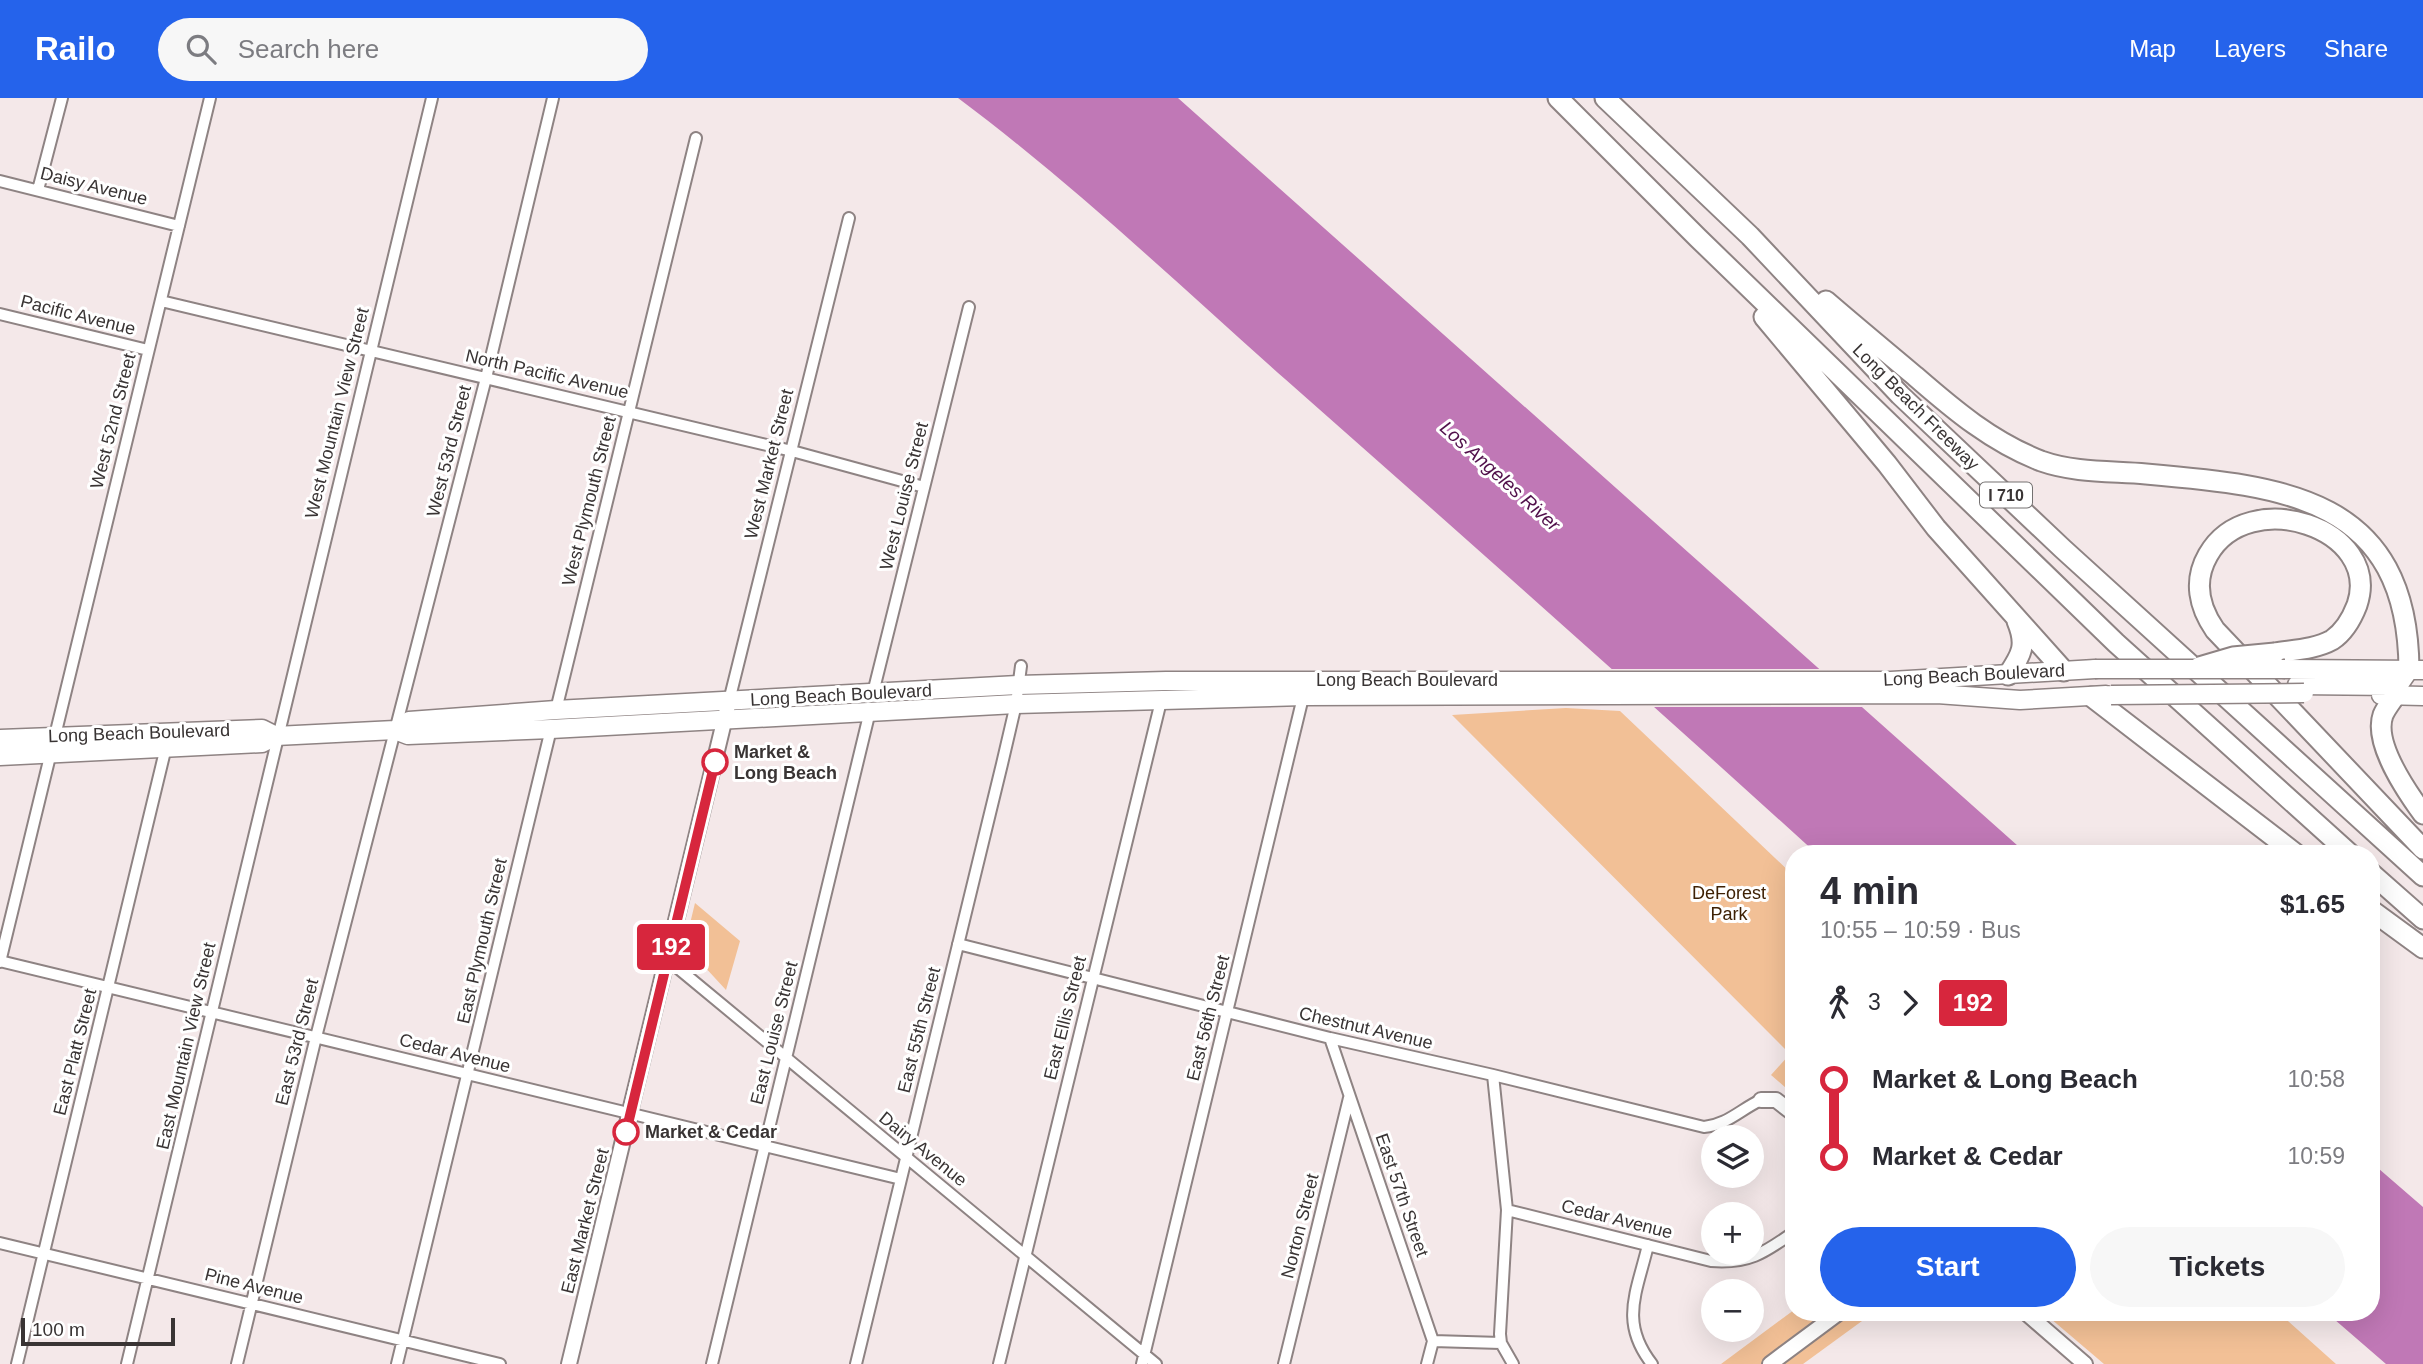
<!DOCTYPE html>
<meta charset="utf-8">
<style>
body{margin:0;font-family:Arial,sans-serif;background:#f7f7f7;color:#2b2b33;height:100vh;display:flex;flex-direction:column;font-size:26px;white-space:nowrap}
*{box-sizing:border-box;margin:0}
p{font-size:23px;color:#7c7c81}
.icon{flex:none;width:38px;height:38px;fill:none;stroke:currentColor;stroke-width:2;stroke-linecap:round;stroke-linejoin:round}
.map{position:relative;flex:1;overflow:hidden}
.panel{position:absolute;left:1785px;top:747px;width:595px;height:476px;display:flex;flex-direction:column;background:#fff;border-radius:28px;box-shadow:0 7px 28px #0002}
.panel>*{flex:none}
.badge{padding:0 14px;border-radius:5px;font-size:24px;line-height:46px}
.controls{position:absolute;left:1701px;top:1027px;display:grid;gap:14px}
.controls a{display:grid;place-items:center;width:63px;height:63px;border-radius:50%;background:#fff;box-shadow:0 7px 28px #0002;font-size:35px}
.scale{position:absolute;left:21px;bottom:18px;width:154px;box-sizing:border-box;padding-left:7px;border:4px solid #393434;border-top:0;font-size:19px;line-height:24px;white-space:nowrap;color:#393434;-webkit-text-stroke:5px #fff;paint-order:stroke}
.map>.badge{position:absolute;translate:-50% -50%;box-shadow:0 0 0 4px #fff}
.legs{display:flex;align-items:center;gap:10px;height:77px;padding:0 35px;font-size:23px}
.legs p{margin-inline-start:auto}
.headline{display:flex;align-items:center;justify-content:space-between;height:119px;padding:0 35px}
h1{font-size:38px;font-weight:700;line-height:52px}
.primary-button{display:flex;gap:14px;margin-top:auto;padding:14px 35px}
.primary-button a{flex:1;height:80px;border-radius:42px;background:#2563eb;color:#fff;font-size:28px;font-weight:700;line-height:80px;text-align:center}
.primary-button a+a{background:#f7f7f7;color:#2b2b33}
ul{padding:0 35px;list-style:none}
li{display:flex;align-items:center;gap:24px;height:77px;font-size:26px}
li i{display:grid;place-items:center;width:10px;height:100%;margin:0 9px;background:currentColor}
li i::after{content:'';width:18px;height:18px;margin:-9px;border:5px solid;border-radius:50%;background:#fff}
li p{margin-inline-start:auto}
li:first-child i{background:linear-gradient(#0000 50%,currentColor 0)}
li:last-child i{background:linear-gradient(currentColor 50%,#0000 0)}
header{display:flex;align-items:center;gap:42px;box-sizing:border-box;height:98px;padding:0 35px;background:#2563eb;color:#fff}
header strong{font-size:33px}
nav{display:flex;gap:38px;margin-inline-start:auto;font-size:24px}
.search{width:490px;height:63px;background:#f7f7f7;display:flex;align-items:center;gap:18px;box-sizing:border-box;padding:0 24px;border-radius:38px;color:#7c7c81;font-size:26px}
.map>svg:first-child{display:block}
.green{fill:#f2c096}
.water{fill:#c078b6}
.pier{fill:#f4e8e9}
.lines{fill:none;stroke-linecap:round;stroke-linejoin:round}
.minor-casing{stroke:#8e8383;stroke-width:14}
.tertiary-casing{stroke:#8e8383;stroke-width:18}
.primary-casing{stroke:#8e8383;stroke-width:21}
.motorway-casing{stroke:#8e8383;stroke-width:23}
.minor{stroke:#fff;stroke-width:10}
.tertiary{stroke:#fff;stroke-width:14}
.primary{stroke:#fff;stroke-width:18}
.motorway{stroke:#fff;stroke-width:19}
.primary-bridge-casing{stroke:#8e8383;stroke-width:21;stroke-linecap:butt}
.motorway-bridge-casing{stroke:#8e8383;stroke-width:23;stroke-linecap:butt}
.primary-bridge{stroke:#fff;stroke-width:18}
.motorway-bridge{stroke:#fff;stroke-width:19}
.line-1-casing{stroke:#fff;stroke-width:16}
.line-1{stroke:#d7263d;stroke-width:10}
.stop-1-dot{fill:#fff;stroke:#d7263d;stroke-width:3.5}
.labels{text-anchor:middle;dominant-baseline:central;stroke-width:6;stroke-linejoin:round;paint-order:stroke}
.shield{fill:#fff;stroke:#747171;stroke-width:2}
.shield-label{font-size:16px;font-weight:bold;fill:#393434}
.street-label{font-size:18px;fill:#393434;stroke:#fff}
.stop-label{font-size:18px;font-weight:bold;fill:#393434;stroke:#fff;text-anchor:start}
.park-label{font-size:18px;fill:#3e2104;stroke:#fff}
.water-label{font-size:19px;font-style:italic;fill:#51104b;stroke:#fff}
</style>
<header>
<strong>Railo</strong>
<div class="search"><svg class="icon" aria-label="search" viewBox="0 0 24 24"><circle cx="10" cy="10" r="6"/><path d="M15 15l6 6"/></svg>Search here</div>
<nav><a>Map</a><a>Layers</a><a>Share</a></nav>
</header>
<div class="map">
<svg width="2423" height="1266" viewBox="0 0 2423 1266">
<rect width="100%" height="100%" fill="#f4e8e9"/>
<!-- green -->
<path class="green" d="M1566 610 1620 613 1794 778V997L1771 977 1790 956 1452 617Z
M695 805 740 843 726 892 691 854 687 838Z
M1794 1212V1214L1873 1215 1803 1266H1721Z
M2044 1215H2279L2336 1266H2104Z"/>
<!-- water -->
<path class="water" d="M958 0H1178L2027 756H1817C1641 596 1463 438 1285 281 1178 186 1073 86 958 0Z
M2371 1064 2423 1109V1266H2386L2327 1215 2371 1214Z"/>
<!-- pier -->
<path class="pier" d="M1607 571H1826L1869 609H1649Z"/>
<g class="lines">
<defs>
<path id="minor" d="M0 83 179 128
M38 92 62 0
M161 203 792 353 924 389
M0 216 148 252
M873 595 969 209
M729 603 849 120
M556 612 696 40
M958 846 1330 940 1493 977 1704 1029C1727 1027 1741 1011 1761 1002
M668 862 1156 1266
M0 863 901 1081
M0 864 210 0
M1330 940 1433 1243 1427 1266
M1493 977 1507 1112 1500 1236 1501 1245 1513 1266
M1507 1112 1711 1163C1749 1166 1764 1155 1794 1134
M0 1145 500 1266
M1648 1147C1637 1194 1619 1224 1652 1266
M1433 1243 1501 1245
M17 1266 166 649
M127 1266 432 0
M237 1266 316 939 486 280 553 0
M397 1266 551 631
M712 1266 870 613
M856 1266 1002 666 1016 606 1021 568
M999 1266 1162 599
M1142 1266 1304 595
M1284 1266 1349 1000"/>
<path id="tertiary" d="M1761 1002H1776L1794 1016
M2025 1214 2085 1266
M569 1266 729 603
M1770 1266 1840 1214"/>
<path id="primary" d="M2285 571 2423 572
M2297 587 2395 588 2400 585 2409 572
M2381 597 2423 598
M395 632 409 623 556 612 1018 587 1166 583H1891L2095 571
M0 641 262 631 276 638
M0 658 262 645 276 638 395 632 408 637 551 631 1016 606 1304 598 1937 596 2020 602 2106 597"/>
<path id="motorway" d="M1558 0 1698 140 2116 545 2350 756
M1605 0 1750 138 1900 297 2063 451 2423 778
M1826 203C1855 228 1885 253 1915 278 1954 312 1992 344 2041 363 2075 375 2111 373 2146 376 2284 388 2408 399 2409 572
M1764 219 1887 366 1936 430 2064 573
M2275 555C2293 552 2316 551 2332 542 2344 534 2352 520 2357 507 2383 430 2248 386 2208 457 2193 483 2199 509 2215 532L2423 751
M2008 577C2022 556 2027 547 2017 523
M2395 598C2391 604 2386 610 2383 617 2373 645 2407 694 2423 716
M2092 599 2296 756
M2371 775 2423 821
M2371 812 2423 850"/>
</defs>
<!-- minor casing -->
<use href="#minor" class="minor-casing"/>
<!-- tertiary casing -->
<use href="#tertiary" class="tertiary-casing"/>
<!-- primary casing -->
<use href="#primary" class="primary-casing"/>
<!-- motorway casing -->
<use href="#motorway" class="motorway-casing"/>
<!-- minor -->
<use href="#minor" class="minor"/>
<!-- tertiary -->
<use href="#tertiary" class="tertiary"/>
<!-- primary -->
<use href="#primary" class="primary"/>
<!-- motorway -->
<use href="#motorway" class="motorway"/>
<defs>
<path id="primary-bridge" d="M2095 571H2285
M2111 597 2304 595"/>
<path id="motorway-bridge" d="M2199 569 2233 559 2275 555"/>
</defs>
<!-- primary-bridge casing -->
<use href="#primary-bridge" class="primary-bridge-casing"/>
<!-- motorway-bridge casing -->
<use href="#motorway-bridge" class="motorway-bridge-casing"/>
<!-- primary-bridge -->
<use href="#primary-bridge" class="primary-bridge"/>
<!-- motorway-bridge -->
<use href="#motorway-bridge" class="motorway-bridge"/>
</g>
<g class="lines">
<defs>
<path id="line-1" d="M626 1034 715 664"/>
</defs>
<!-- line-1 casing -->
<use href="#line-1" class="line-1-casing"/>
<!-- line-1 -->
<use href="#line-1" class="line-1"/>
</g>
<!-- markers -->
<g class="stop-1-dot">
<circle cx="715" cy="664" r="12"/>
<circle cx="626" cy="1034" r="12"/>
</g>
<g class="labels">
<!-- shield labels -->
<rect class="shield" x="1980" y="384.5" width="52" height="25" rx="5"/>
<g class="shield-label">
<text x="2006" y="397">I 710</text>
</g>
<!-- street labels -->
<g class="street-label">
<text transform="translate(94 88) rotate(14)">Daisy Avenue</text>
<text transform="translate(78 217) rotate(14)">Pacific Avenue</text>
<text transform="translate(547 276) rotate(13)">North Pacific Avenue</text>
<text transform="translate(1916 309) rotate(45)">Long Beach Freeway</text>
<text transform="translate(337 315) rotate(-76)">West Mountain View Street</text>
<text transform="translate(113 323) rotate(-76)">West 52nd Street</text>
<text transform="translate(449 353) rotate(-76)">West 53rd Street</text>
<text transform="translate(769 366) rotate(-76)">West Market Street</text>
<text transform="translate(904 398) rotate(-76)">West Louise Street</text>
<text transform="translate(589 403) rotate(-76)">West Plymouth Street</text>
<text transform="translate(1974 577) rotate(-3)">Long Beach Boulevard</text>
<text x="1407" y="582">Long Beach Boulevard</text>
<text transform="translate(841 597) rotate(-3)">Long Beach Boulevard</text>
<text transform="translate(139 635) rotate(-2)">Long Beach Boulevard</text>
<text transform="translate(482 843) rotate(-77)">East Plymouth Street</text>
<text transform="translate(1065 920) rotate(-76)">East Ellis Street</text>
<text transform="translate(1208 920) rotate(-76)">East 56th Street</text>
<text transform="translate(1366 930) rotate(13)">Chestnut Avenue</text>
<text transform="translate(919 932) rotate(-76)">East 55th Street</text>
<text transform="translate(774 935) rotate(-76)">East Louise Street</text>
<text transform="translate(297 944) rotate(-76)">East 53rd Street</text>
<text transform="translate(186 948) rotate(-77)">East Mountain View Street</text>
<text transform="translate(75 954) rotate(-76)">East Platt Street</text>
<text transform="translate(455 955) rotate(14)">Cedar Avenue</text>
<text transform="translate(923 1051) rotate(39)">Dairy Avenue</text>
<text transform="translate(1402 1097) rotate(71)">East 57th Street</text>
<text transform="translate(1617 1121) rotate(14)">Cedar Avenue</text>
<text transform="translate(585 1123) rotate(-76)">East Market Street</text>
<text transform="translate(1300 1128) rotate(-76)">Norton Street</text>
<text transform="translate(254 1188) rotate(14)">Pine Avenue</text>
</g>
<!-- stop labels -->
<g class="stop-label">
<text x="734" y="654">Market &amp;<tspan x="734" dy="21">Long Beach</tspan></text>
<text x="645" y="1034">Market &amp; Cedar</text>
</g>
<!-- park labels -->
<g class="park-label">
<text x="1729" y="795">DeForest<tspan x="1729" dy="21">Park</tspan></text>
</g>
<!-- water labels -->
<g class="water-label">
<text transform="translate(1500 378) rotate(42)">Los Angeles River</text>
</g>
</g>
</svg>
<div class="controls">
<a><svg class="icon" aria-label="layers" viewBox="0 0 24 24"><path d="M12 4l9 5-9 5-9-5zM3 14l9 5 9-5"/></svg></a>
<a>+</a>
<a>−</a>
</div>
<div class="scale">100 m</div>
<b class="badge" style="left:671px;top:849px;background:#d7263d;color:#fff">192</b>
<section class="panel">
<div class="headline"><div><h1>4 min</h1><p>10:55 – 10:59 · Bus</p></div><b>$1.65</b></div>
<div class="legs"><svg class="icon" aria-label="walk" viewBox="0 0 24 24"><circle cx="13" cy="4" r="2"/><path d="M13 8l-2 6 4 7M11 14l-3 7M7 12l3-4h3l4 4"/></svg>3<svg class="icon" aria-label="forward" viewBox="0 0 24 24"><path d="M9 5l7 7-7 7"/></svg><b class="badge" style="background:#d7263d;color:#fff">192</b></div>
<ul>
<li><i style="color:#d7263d"></i><b>Market &amp; Long Beach</b><p>10:58</p></li>
<li><i style="color:#d7263d"></i><b>Market &amp; Cedar</b><p>10:59</p></li>
</ul>
<div class="primary-button"><a>Start</a><a>Tickets</a></div>
</section>
</div>
